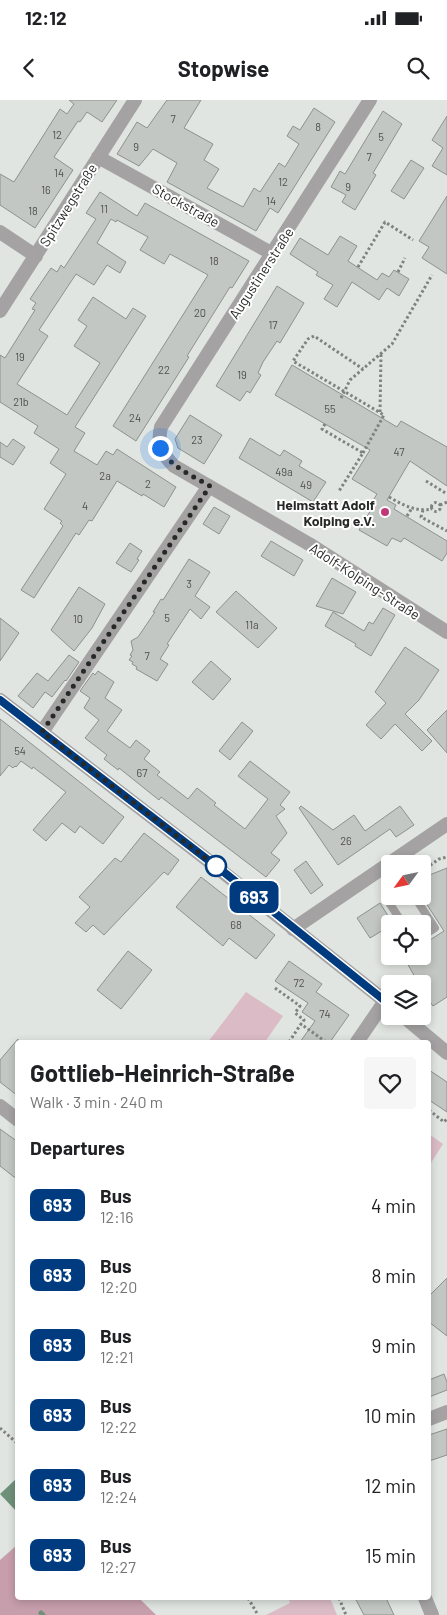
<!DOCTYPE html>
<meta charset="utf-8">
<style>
body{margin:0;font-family:Barlow,sans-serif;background:#f6f6f6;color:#202124;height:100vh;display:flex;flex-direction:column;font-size:19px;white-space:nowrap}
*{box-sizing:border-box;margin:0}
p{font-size:16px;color:#757577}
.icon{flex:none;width:28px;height:28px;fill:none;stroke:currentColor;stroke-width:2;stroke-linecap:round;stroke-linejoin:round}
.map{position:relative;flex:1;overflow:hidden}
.sheet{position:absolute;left:15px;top:940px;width:416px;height:560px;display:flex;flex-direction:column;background:#fff;border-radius:5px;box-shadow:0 2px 8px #0003}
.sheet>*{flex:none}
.badge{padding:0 10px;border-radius:8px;font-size:18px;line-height:32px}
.needle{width:32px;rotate:237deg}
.buttons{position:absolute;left:381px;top:755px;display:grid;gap:10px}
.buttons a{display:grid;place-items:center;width:50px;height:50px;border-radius:5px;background:#fff;box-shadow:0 2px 8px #0003;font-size:25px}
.you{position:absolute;width:25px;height:25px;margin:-12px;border:4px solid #fff;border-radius:50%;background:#1a73e8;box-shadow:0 0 0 8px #1a73e833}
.map>.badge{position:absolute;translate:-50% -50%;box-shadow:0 0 0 2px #fff}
h2{padding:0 15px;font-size:19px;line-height:45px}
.round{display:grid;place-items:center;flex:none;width:52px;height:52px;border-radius:5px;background:#f6f6f6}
.overview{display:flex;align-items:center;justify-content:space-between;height:85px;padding:0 15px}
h1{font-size:24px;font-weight:700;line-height:38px}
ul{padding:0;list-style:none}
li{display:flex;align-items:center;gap:15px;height:70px;padding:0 15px}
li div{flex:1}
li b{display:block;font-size:19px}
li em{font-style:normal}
li .badge{min-width:55px;font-weight:700;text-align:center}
.status{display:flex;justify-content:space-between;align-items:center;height:35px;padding:0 25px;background:#fff;direction:ltr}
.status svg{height:14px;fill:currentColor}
header{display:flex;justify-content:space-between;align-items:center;height:65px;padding:0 15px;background:#fff;font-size:22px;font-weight:700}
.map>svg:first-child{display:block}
.green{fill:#dbbbc6}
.forest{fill:#c79eac}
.water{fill:#709179}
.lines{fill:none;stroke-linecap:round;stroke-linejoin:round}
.stream{stroke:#709179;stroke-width:5}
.building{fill:#c2c7c3;stroke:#8d928e}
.path{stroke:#7f8380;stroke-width:3;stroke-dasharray:2.5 2.5;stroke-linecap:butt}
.service{stroke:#a4a2a3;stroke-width:8}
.minor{stroke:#a4a2a3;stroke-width:14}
.line-casing{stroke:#fff;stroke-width:11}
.line{stroke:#003b80;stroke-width:8}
.walk{stroke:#272927;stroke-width:5;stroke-dasharray:0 9}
.poi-dot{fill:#c03877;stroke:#fff;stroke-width:2}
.stop-dot{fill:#fff;stroke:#003b80;stroke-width:2.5}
.labels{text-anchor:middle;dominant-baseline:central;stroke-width:4;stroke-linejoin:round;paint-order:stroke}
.number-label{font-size:11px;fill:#4e504e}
.street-label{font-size:14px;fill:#272927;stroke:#fff}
.poi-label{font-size:14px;font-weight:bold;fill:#272927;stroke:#fff;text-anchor:end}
</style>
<div class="status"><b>12:12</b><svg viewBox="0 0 49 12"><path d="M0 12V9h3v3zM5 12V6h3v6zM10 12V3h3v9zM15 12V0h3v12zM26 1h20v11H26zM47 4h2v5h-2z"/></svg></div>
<header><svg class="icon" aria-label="back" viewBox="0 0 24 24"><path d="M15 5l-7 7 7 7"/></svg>Stopwise<svg class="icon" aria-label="search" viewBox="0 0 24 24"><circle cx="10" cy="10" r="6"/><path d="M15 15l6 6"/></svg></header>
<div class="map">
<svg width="447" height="1515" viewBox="0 0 447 1515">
<rect width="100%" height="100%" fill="#e0e5e1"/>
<!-- green -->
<path class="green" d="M246 892 283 916 265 942H208Z
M429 1034 443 1044 429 1066Z
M288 1498H330L337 1515H266L290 1503Z"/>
<!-- forest -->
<path class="forest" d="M17 1445 18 1498H139L156 1515H0V1460Z"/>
<!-- water -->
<path class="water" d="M17 1378H18L17 1412 0 1394Z"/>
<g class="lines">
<!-- stream -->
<path class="stream" d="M41 1513 43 1515"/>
</g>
<!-- building -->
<path class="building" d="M69 0H117L102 22 87 12 80 22 78 21 54 57 73 70 35 128 0 105V74L14 82 60 9 67 14 74 4Z
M167 0H201L184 28 213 44 204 60 219 69 207 88 243 107 254 88 260 92 279 63 285 67 299 44 287 36 293 26 300 30 314 8 335 22 278 113 270 108 256 131 167 82 177 63 153 49 139 66 117 54 137 22 147 28Z
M383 11 402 24 373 73 376 75 355 110 342 102 346 95 331 87 340 71 345 74Z
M447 16V75L432 66 443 48 432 40Z
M411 60 424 68 404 99 391 91Z
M100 92 137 116 145 103 249 161 232 188 230 187 187 256 189 257 136 341 113 326 208 175 170 154 164 164 140 150 148 137 117 120 116 122 111 119 97 143 126 162 120 173 107 165 94 185 76 174 39 230 48 236 17 284 67 315 100 263 74 246 87 226 78 220 93 197 126 219 133 208 146 216 75 327 85 333 74 351 97 365 106 351 113 355 117 349 176 387 164 407 143 394 142 396 117 381 92 421 89 420 79 435 76 433 34 498 21 490 63 426 60 423 62 421 44 409 66 374 50 363 59 349 34 333 38 326 0 302V255L5 258 35 210 32 209 36 203 30 199 51 168 57 172 61 165 64 168 96 119 86 113Z
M447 96V174L422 158 429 147 419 141Z
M340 136 357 146 348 161 377 180 382 173 389 177 394 170 409 179 399 196 387 188 379 200 352 182 337 207 324 199 333 185 316 175 318 172 290 154 300 138 328 155Z
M277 186 304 203 280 243 277 241 263 262 258 273 261 275 250 293 247 291 240 301 216 286Z
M292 265 397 327 401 321 447 347V386L410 361 387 400 396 405 394 409 447 441V453L442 461 404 438 401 442 392 438 387 446 359 430 372 408 369 407 377 394 352 379 370 350 275 295Z
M190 315 222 335 204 364 178 348 175 339Z
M250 338 280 356 284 350 302 361 299 366 326 382 313 402 239 358Z
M13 339 25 347 13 365 0 357V342L7 347Z
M214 407 230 416 219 434 203 424Z
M271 441 303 460 294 476 261 456Z
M130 443 142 451 137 459 139 460 131 472 116 463Z
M189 459 210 472 195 496 210 507 201 519 190 509 167 544 169 545 160 559 168 564 157 581 136 569 137 567 132 564 133 562 129 560 132 556 130 555 133 550 131 541 138 537 155 512H153L161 499 163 500Z
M332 478 356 492 343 514 316 506Z
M79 487 105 504 92 528 74 551 51 530Z
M236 491 277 528 258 548 216 512Z
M383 508 395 515 371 556 355 546 356 544 325 526 333 512 364 531 369 522 373 524Z
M0 518 19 533 0 561Z
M405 547 439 570 419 600 405 614 432 641 422 651 395 624 381 639 366 625 386 603 375 592Z
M69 555 79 562 66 581 65 580 52 597 45 592 33 608 18 596 37 573 48 581Z
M211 561 231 579 213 600 192 582Z
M98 571 114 582 105 598 122 610 107 631 130 648 136 640 150 651 144 659 160 672 157 675 188 699 197 688 216 703 214 705 245 729 268 699 238 676 250 661 290 692 280 705 285 709 276 716 287 733 271 753 280 760 266 777 161 697 159 700 119 668 118 670 104 659 107 655 85 638 99 620 84 608 90 598 80 591 93 573 95 575Z
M447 610V653L427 630Z
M0 619 124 717 103 744 80 726 75 733 62 723 46 741 33 730 66 692 33 667 32 669 21 661 16 667 15 666 13 668 9 665 0 676Z
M242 622 253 631 230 660 219 651Z
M301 706 333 730 354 715 365 731 400 706 414 725 396 737 390 729 338 765 299 708Z
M144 733 179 760 168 775 164 772 104 835 93 825 86 832 75 823 90 807 79 797 115 758 121 762Z
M306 761 323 785 311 794 294 770Z
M447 768V897L433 906 422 890V884H419L403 856H422V845L444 831 422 797V778Z
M201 777 275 835 256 859 229 838 223 846 176 807Z
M380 803 390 819V826L370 838 357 818Z
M128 851 152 870 121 909 97 890Z
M289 861 322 884 316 892 349 915 330 942H300L315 921 302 912 308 903 275 881Z
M18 939V996L0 982V960Z
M429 970 447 982V1012L429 1000Z
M0 1029 18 1042V1080L0 1066Z
M447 1178V1236L429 1222V1196Z
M444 1274 447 1282V1290L429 1297V1280Z
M447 1329V1355L429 1361V1335Z
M355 1498H386L394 1515H364Z"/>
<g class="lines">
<!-- path -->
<path class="path" d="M358 167 385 122 413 140
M398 172 405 158
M341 298 350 280 392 244 432 175
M380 312 381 254
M325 324 322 329 363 353 339 391
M363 353 384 315 293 261 308 239 314 236 363 269
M426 381 447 394
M389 397C403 405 415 412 432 409
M431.5 407a4.5 4.5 0 1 1 9 0a4.5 4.5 0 1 1-9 0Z
M440 405 447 402
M423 410 421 417 447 431
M407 416 412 408
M422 771 439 759 447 757
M275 888 300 906 295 913 304 920 301 924
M422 903 428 899
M289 942 301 924 326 942
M429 1010 444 1022 447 1019
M0 1328 18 1344
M248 1498 258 1515
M339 1498 346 1515"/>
<!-- service -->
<path class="service" d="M402 796 390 804 403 824
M414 796 435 828 422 836"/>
<!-- minor -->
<path class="minor" d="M370 0 161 327C157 344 162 354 174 366L309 444 447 532
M98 57 273 154
M0 132 36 156
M0 211 135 0
M0 600 205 758 390 905
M42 632 209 386
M293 829 447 724
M403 916 447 953
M357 942 385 901
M0 1006 18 1020
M429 1319 447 1312
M425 1498 432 1515"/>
</g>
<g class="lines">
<defs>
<path id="line" d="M0 600 225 773 390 905"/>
</defs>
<!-- line casing -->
<use href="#line" class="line-casing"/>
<!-- line -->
<use href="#line" class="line"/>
<!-- walk -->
<path class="walk" d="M160 348C171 367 191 375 210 386L42 632 216 766"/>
</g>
<!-- markers -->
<circle class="poi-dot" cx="385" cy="412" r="5"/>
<circle class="stop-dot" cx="216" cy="766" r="10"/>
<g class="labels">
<!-- number labels -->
<g class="number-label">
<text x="173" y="18">7</text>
<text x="318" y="26">8</text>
<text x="57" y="34">12</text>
<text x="381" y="36">5</text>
<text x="136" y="46">9</text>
<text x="369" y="56">7</text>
<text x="59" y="72">14</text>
<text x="283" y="81">12</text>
<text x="348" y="86">9</text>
<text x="46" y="89">16</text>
<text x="271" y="100">14</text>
<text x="104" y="108">11</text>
<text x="33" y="110">18</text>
<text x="214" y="160">18</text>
<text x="200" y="212">20</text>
<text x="273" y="224">17</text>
<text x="20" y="256">19</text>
<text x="164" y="269">22</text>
<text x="242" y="274">19</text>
<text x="21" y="301">21b</text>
<text x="330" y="308">55</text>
<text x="135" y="317">24</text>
<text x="197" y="339">23</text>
<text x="399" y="351">47</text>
<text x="284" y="371">49a</text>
<text x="105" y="375">2a</text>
<text x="148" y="383">2</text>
<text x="306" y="384">49</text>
<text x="85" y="405">4</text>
<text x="189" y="483">3</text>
<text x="167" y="517">5</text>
<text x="78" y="518">10</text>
<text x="252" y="524">11a</text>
<text x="147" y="555">7</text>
<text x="20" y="650">54</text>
<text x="142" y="672">67</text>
<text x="346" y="740">26</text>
<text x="236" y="824">68</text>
<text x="299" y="882">72</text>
<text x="325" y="913">74</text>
</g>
<!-- street labels -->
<g class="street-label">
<text transform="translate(68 105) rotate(-58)">Spitzwegstraße</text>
<text transform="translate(186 105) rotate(29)">Stockstraße</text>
<text transform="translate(261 173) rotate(-57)">Augustinerstraße</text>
<text transform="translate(365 481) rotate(33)">Adolf-Kolping-Straße</text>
</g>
<!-- poi labels -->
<g class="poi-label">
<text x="375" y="404">Heimstatt Adolf<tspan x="375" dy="16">Kolping e.V.</tspan></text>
</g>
</g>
</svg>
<div class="buttons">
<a><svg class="needle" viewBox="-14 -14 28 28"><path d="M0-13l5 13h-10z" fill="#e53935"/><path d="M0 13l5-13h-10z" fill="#757577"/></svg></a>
<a><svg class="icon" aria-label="locate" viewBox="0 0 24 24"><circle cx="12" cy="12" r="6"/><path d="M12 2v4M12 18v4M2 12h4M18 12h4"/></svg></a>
<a><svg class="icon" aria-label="layers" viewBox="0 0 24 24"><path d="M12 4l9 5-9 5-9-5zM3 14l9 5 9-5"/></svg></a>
</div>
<div class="you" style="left:160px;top:348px"></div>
<b class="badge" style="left:254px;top:797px;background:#003b80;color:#fff">693</b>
<section class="sheet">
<div class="overview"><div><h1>Gottlieb-Heinrich-Straße</h1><p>Walk · 3 min · 240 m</p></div><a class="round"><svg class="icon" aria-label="heart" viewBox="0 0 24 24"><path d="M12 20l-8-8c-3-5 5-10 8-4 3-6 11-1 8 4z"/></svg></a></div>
<h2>Departures</h2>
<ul>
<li><span class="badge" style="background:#003b80;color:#fff">693</span><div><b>Bus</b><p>12:16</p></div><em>4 min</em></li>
<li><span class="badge" style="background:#003b80;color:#fff">693</span><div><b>Bus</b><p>12:20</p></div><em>8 min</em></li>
<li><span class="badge" style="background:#003b80;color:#fff">693</span><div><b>Bus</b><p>12:21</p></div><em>9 min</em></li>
<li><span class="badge" style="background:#003b80;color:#fff">693</span><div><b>Bus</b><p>12:22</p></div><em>10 min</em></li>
<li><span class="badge" style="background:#003b80;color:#fff">693</span><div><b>Bus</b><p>12:24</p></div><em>12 min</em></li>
<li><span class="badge" style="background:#003b80;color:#fff">693</span><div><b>Bus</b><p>12:27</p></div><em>15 min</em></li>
</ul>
</section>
</div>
